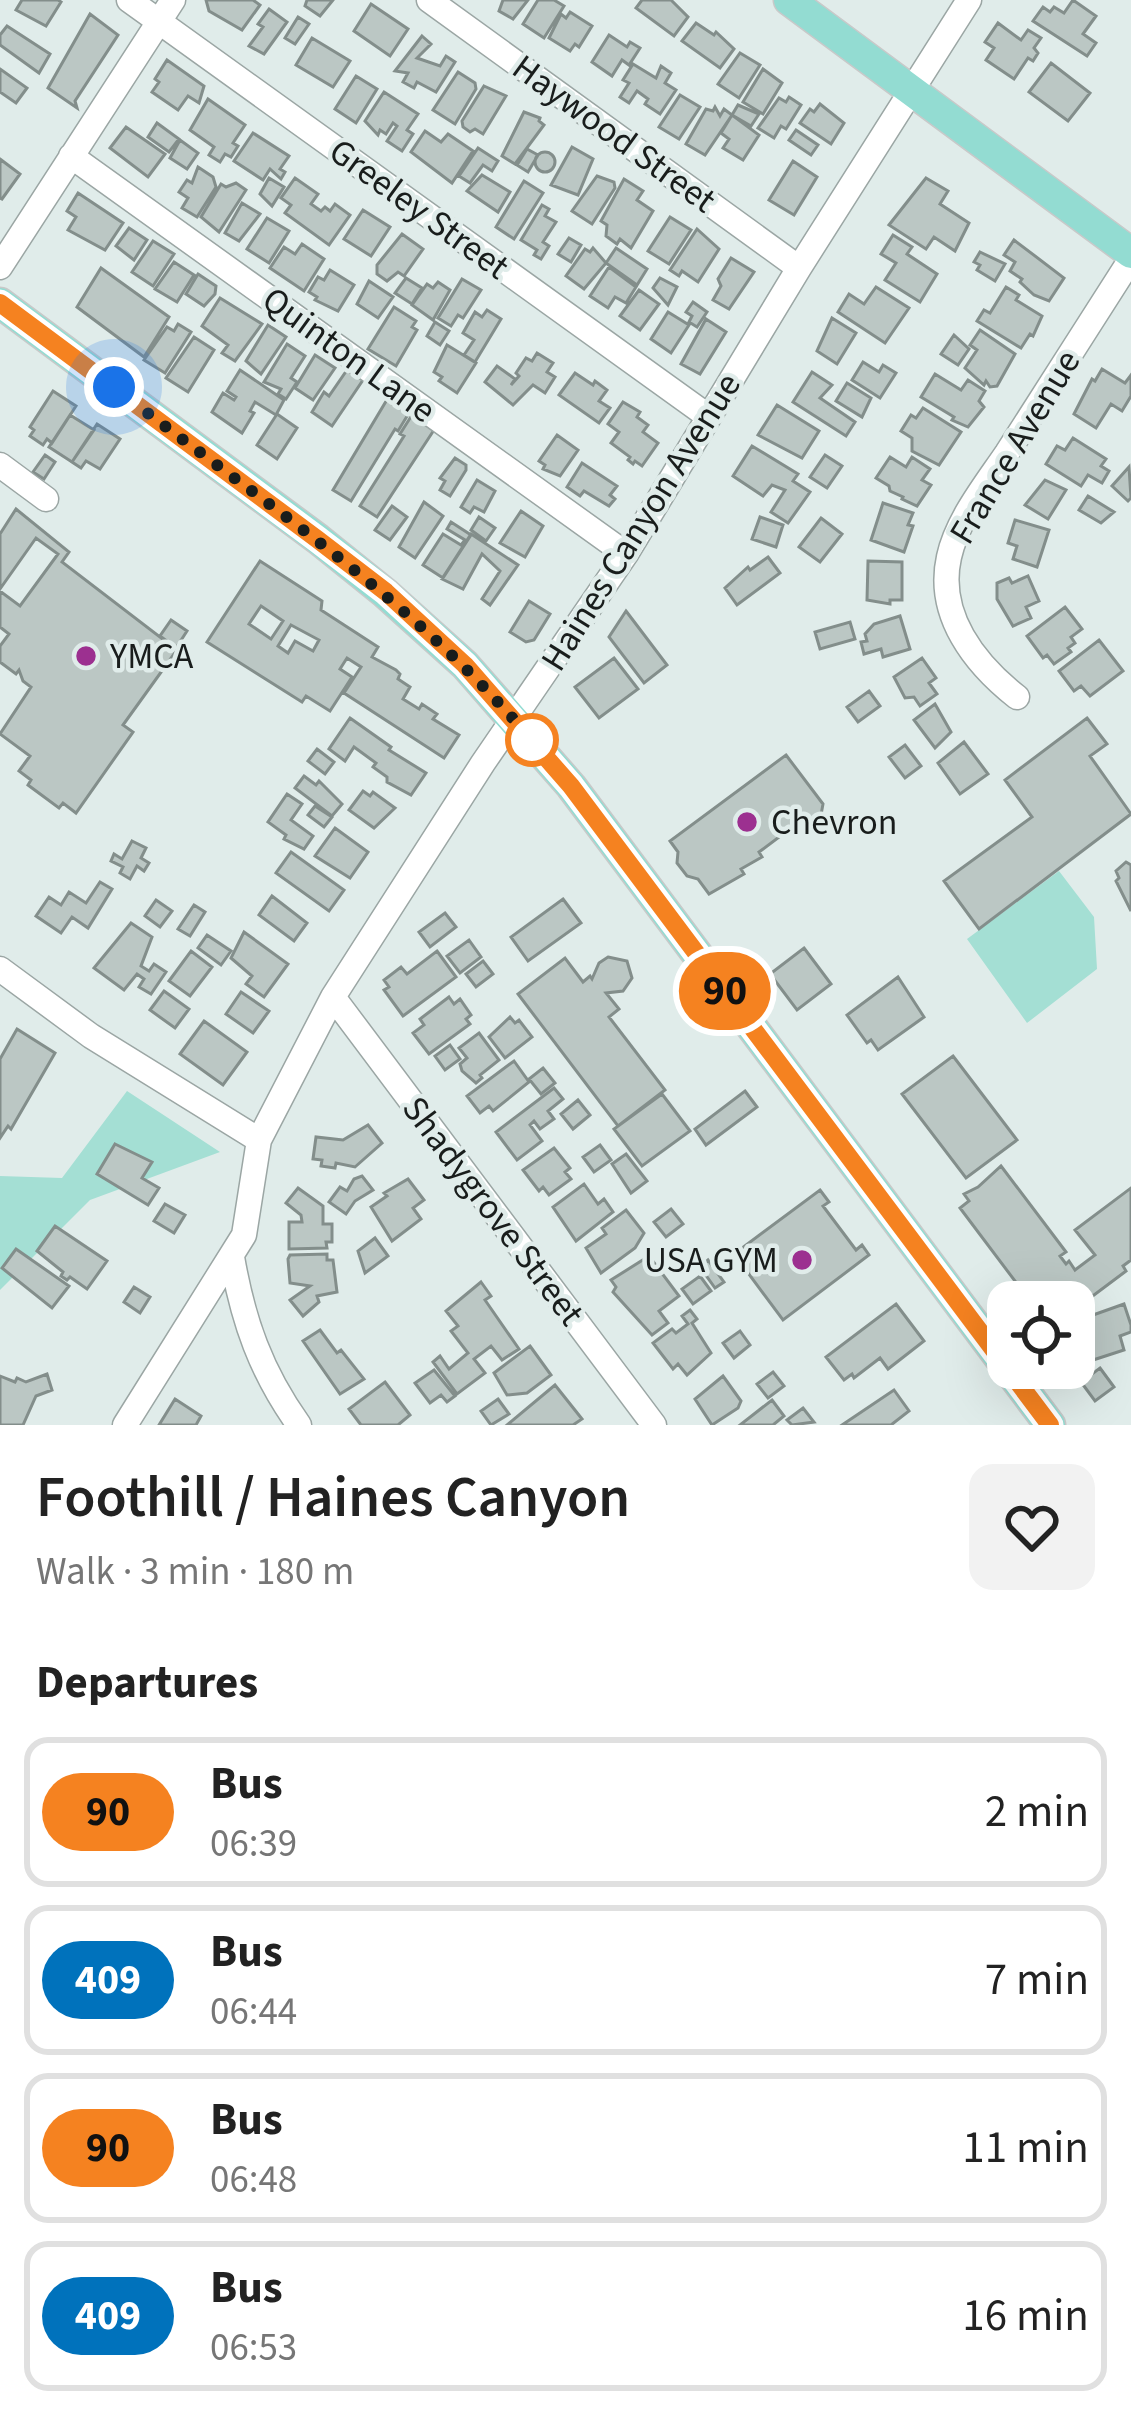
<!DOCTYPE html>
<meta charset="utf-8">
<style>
body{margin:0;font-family:"Source Sans 3",sans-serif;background:#f2f2f2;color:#222;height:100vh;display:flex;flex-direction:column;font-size:45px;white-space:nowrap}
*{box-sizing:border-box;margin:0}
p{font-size:39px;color:#767676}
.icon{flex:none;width:66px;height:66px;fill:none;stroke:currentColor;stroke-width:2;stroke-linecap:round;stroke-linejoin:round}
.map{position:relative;height:1425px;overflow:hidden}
.details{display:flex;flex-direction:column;background:#fff;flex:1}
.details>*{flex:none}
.badge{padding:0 24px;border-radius:39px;font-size:42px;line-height:78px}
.controls{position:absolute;left:987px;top:1281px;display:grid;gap:24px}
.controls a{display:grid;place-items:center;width:108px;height:108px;border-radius:24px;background:#fff;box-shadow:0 12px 48px #0002;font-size:60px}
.you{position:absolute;width:60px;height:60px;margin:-30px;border:9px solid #fff;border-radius:50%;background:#1a73e8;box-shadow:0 0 0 18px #1a73e833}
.map>.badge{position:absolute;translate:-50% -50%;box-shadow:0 0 0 6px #fff}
h2{padding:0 36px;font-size:45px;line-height:108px}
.round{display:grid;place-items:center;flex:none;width:126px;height:126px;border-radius:24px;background:#f2f2f2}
.overview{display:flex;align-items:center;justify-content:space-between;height:204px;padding:0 36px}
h1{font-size:57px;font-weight:600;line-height:90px}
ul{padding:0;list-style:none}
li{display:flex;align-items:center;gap:36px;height:150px;margin:0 24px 18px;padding:0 12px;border:6px solid #e0e0e0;border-radius:24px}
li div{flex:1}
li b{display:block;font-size:45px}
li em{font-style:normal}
li .badge{min-width:132px;font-weight:700;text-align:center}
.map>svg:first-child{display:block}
.green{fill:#a4dfd4}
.building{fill:#bbc7c4;stroke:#838e8b;stroke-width:3;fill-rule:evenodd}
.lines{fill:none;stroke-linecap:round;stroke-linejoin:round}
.minor-casing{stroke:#9ba6a4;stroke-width:27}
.major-casing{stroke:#c8c9c9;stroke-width:33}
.minor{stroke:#fff;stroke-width:24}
.major{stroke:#93dcd2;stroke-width:30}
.line-casing{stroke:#fff;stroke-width:27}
.line{stroke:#f58220;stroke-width:18}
.walk{stroke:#191d1c;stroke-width:12;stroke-dasharray:0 21.6}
.poi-dot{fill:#9c3090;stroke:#e0ecea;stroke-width:4.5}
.stop-dot{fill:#fff;stroke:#f58220;stroke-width:6}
.labels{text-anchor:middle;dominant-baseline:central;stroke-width:9;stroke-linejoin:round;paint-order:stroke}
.street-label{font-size:36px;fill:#191d1c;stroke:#e0ecea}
.poi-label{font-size:36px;fill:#191d1c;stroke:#e0ecea;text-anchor:start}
</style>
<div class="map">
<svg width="1131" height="1425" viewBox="0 0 1131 1425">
<rect width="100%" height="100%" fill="#e0ecea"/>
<!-- green -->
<path class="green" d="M1059 871 1094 917 1097 969 1027 1023 967 939Z
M127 1091 220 1152 90 1200 0 1290V1176L62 1178Z"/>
<!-- building -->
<path class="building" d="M22 0H58L61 2 46 26 16 10Z
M206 0H253L260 5 242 30 209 11Z
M333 0 320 16 305 6 307 0Z
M503 0H528L513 19 499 11Z
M538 0H554L564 6 544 38 523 24Z
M642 0H671L688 17 674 36 636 8Z
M1073 0 1096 16 1083 34 1096 43 1087 56 1033 21 1043 7 1050 12 1054 7 1064 13Z
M371 4 408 29 390 56 354 31Z
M269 9 287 22 264 54 249 46 263 27 258 24Z
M570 12 592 26 579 47 575 44 570 51 549 38 561 14 566 18Z
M90 14 118 35 75 101 77 108 48 88Z
M298 17 309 24 295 44 285 38Z
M696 23 714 35 716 32 734 49 720 68 682 41Z
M998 23 1021 40 1028 30 1041 38 1034 48 1038 53 1033 61 1028 58 1014 79 986 60 994 48 985 42Z
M7 26 50 54 39 73 0 45V35Z
M609 35 627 47 630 42 640 48 629 65 622 60 612 76 592 62Z
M422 36 431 44 417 58 440 66 446 56 455 62 436 92 417 82 414 88 403 82 408 73 395 71Z
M312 38 350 61 333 87 296 65Z
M740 53 760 65 739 98 718 84Z
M167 60 204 86 199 103 188 96 178 110 152 92 159 82 155 79Z
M1051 63 1090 93 1068 121 1029 92Z
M633 64 656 78 661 66 671 73 665 83 676 90 660 114 645 104 648 99 637 91 629 103 620 97 629 83 623 80Z
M0 69 27 88 16 103 0 92Z
M763 69 782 83 763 114 743 102Z
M458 72 475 83 476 89 455 124 433 110Z
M356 76 377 89 356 123 335 109Z
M484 86 506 96 483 134 475 129 470 132 463 127 462 121Z
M384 92 418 114 407 130 413 134 402 151 387 141 397 126 393 123 386 134 380 130 378 135 365 121Z
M680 95 700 107 679 139 659 127Z
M789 97 801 105 786 129 781 126 774 138 758 128 779 98 786 102Z
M208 99 245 125 233 143 238 146 231 157 225 154 220 162 209 155 214 147 190 130Z
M820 104 844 123 831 144 800 123 810 109 814 112Z
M738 105 759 114 751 126 732 115Z
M715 107 720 116 724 109 732 115 705 155 686 144 706 109 713 111Z
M524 112 540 118 539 121 544 125 515 164 502 156Z
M732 115 759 135 743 160 723 148 729 139 721 133Z
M157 123 179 139 169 152 148 137Z
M126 127 165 154 148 177 110 148Z
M796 130 818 145 811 155 789 140Z
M425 131 441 142 448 134 473 151 452 183 411 152Z
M253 133 289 156 280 169 285 172 281 179 270 169 263 180 234 161Z
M180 140 198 153 187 169 170 158Z
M572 147 593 159 578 195 551 185Z
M478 148 498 161 492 171 483 165 470 183 459 176Z
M527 149 538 155 528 172 517 165Z
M535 162a10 10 0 1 1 20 0a10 10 0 1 1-20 0Z
M0 159 20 174 2 199 0 198Z
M793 161 817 177 794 215 769 200Z
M198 167 213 177 216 187 197 217 182 208 188 198 179 192 187 180 192 183Z
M482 175 510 192 498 212 467 191Z
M597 176 614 182 615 188 592 224 572 211Z
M269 178 284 187 272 206 260 194Z
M295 178 318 194 311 204 321 211 325 207 330 211 335 204 350 215 329 245 285 213 291 205 281 198Z
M926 178 948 191 940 204 969 223 955 251 934 237 926 249 889 225Z
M624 179 643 191 637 200 653 211 631 248 620 239 617 244 606 236 607 225 601 221Z
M524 181 543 193 514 239 496 227Z
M236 183 246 190 219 232 201 217 221 184 226 187Z
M78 193 123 223 105 250 68 230 76 217 67 211Z
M242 203 260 214 239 241 225 233Z
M542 205 549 209 545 216 556 222 543 242 549 246 541 259 534 255 537 250 521 240Z
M363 210 390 227 371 256 344 239Z
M670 217 691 230 669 264 648 251Z
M267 218 289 231 269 263 247 249Z
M129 228 147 240 134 260 116 246Z
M697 229 719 249 698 282 682 271 679 276 670 270Z
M402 234 423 249 404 276 398 272 387 281 377 274V265Z
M893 235 912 247 907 254 937 274 920 302 885 280 896 263 881 254Z
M569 238 581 245 571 262 558 254Z
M1014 240 1064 278 1049 301 1034 295 1020 282 1022 279 1010 271 1015 262 1004 255Z
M153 241 174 254 153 286 132 272Z
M302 244 324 259 304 291 270 268 284 247 295 254Z
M593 248 606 263 584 289 566 276 585 249 590 252Z
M616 248 647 269 637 285 606 263Z
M980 252 1005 264 995 281 977 270 980 265 974 262Z
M731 258 754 272 729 309 713 300 721 286 718 279Z
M174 262 194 275 177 302 155 289Z
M609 267 636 287 626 303 615 297 608 308 590 296Z
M101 268 169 317 144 357 77 307Z
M330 270 354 285 338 311 315 300 317 297 309 292 318 277 324 280Z
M198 274 216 286 215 294 204 306 186 294Z
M406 278 422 288 412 304 395 293Z
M660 278 677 287 668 305 653 288Z
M462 279 481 290 463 318 458 315 451 326 438 318Z
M369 281 393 297 378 318 357 304Z
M438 282 450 290 433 320 412 305 427 284 433 288Z
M876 287 909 308 885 343 838 312 849 294 864 304Z
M1006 287 1019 295 1016 300 1042 316 1033 336 1030 334 1021 348 977 321 984 310 990 313Z
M639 290 659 304 640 330 620 316Z
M220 298 262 324 235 361 222 353 228 345 202 326Z
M693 302 707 312 697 327 689 322 692 316 686 312Z
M394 307 416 321 412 327 417 330 396 366 368 349Z
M487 310 501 319 475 362 464 355 474 340 463 333 475 312 482 317Z
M668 312 689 325 671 353 651 339Z
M832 318 856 333 837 364 817 351Z
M706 319 726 332 700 374 681 364Z
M435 322 449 331 440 345 427 336Z
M178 324 191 332 165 373 144 360 167 327 174 331Z
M268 325 286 337 261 374 246 361Z
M980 330 1015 354 997 386 990 387 986 381 984 385 965 368 977 350 970 345Z
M954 335 969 349 958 365 941 354Z
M194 337 214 350 188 392 166 378Z
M287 344 305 356 291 378 297 382 286 399 278 394 281 389 264 382Z
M447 345 476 363 457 393 439 381 442 377 434 372Z
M537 353 553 363 547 372 555 377 545 393 533 385 513 405 485 382 497 366 515 379 511 385 519 376 516 373 526 358 532 361Z
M315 355 335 368 313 400 295 388Z
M863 362 879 372 883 365 896 373 880 398 852 380Z
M1102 369 1125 383 1131 375V396L1122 411 1111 404 1096 428 1074 414 1092 379 1095 381Z
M240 370 284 400 276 415 255 402 250 411 254 413 242 433 212 412 223 393 234 400 236 397 227 391Z
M347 370 363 380 332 426 312 412 324 392 329 396Z
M812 372 832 385 820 398 855 422 846 436 793 402Z
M575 373 593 385 595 381 607 390 599 401 610 408 599 423 559 395Z
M935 374 961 390 968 380 985 391 979 401 984 407 968 427 952 420 954 417 921 397Z
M847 383 871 398 862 417 836 401Z
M53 391 76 406 52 443 47 439 43 445 30 436 34 430 30 427Z
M388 398 409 413 398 431 395 429 351 501 333 490Z
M623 402 640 412 637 417 648 425 643 432 658 443 642 466 635 461 633 464 628 460 630 457 611 443 619 432 608 424Z
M777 405 819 431 802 458 758 435Z
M923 408 961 432 939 465 912 451V438L901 431 911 415 916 418Z
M277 414 297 428 277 459 257 445Z
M70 415 94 430 72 462 49 447Z
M412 415 434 430 377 517 360 506 404 436 400 434Z
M97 424 120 439 100 469 86 461 81 468 72 462Z
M557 435 578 450 560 476 543 469 545 465 539 461Z
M1073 438 1106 459 1101 466 1109 471 1102 483 1088 475 1081 486 1046 464 1057 446 1065 450Z
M752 446 798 474 793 481 810 492 788 523 771 512 785 490 772 485 763 496 733 476Z
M45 455 55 462 44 479 33 472Z
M825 455 842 466 827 488 810 477Z
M890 457 906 467 912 457 930 469 922 480 931 485 917 506 902 499 903 497 890 491 889 486 876 478Z
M455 458 466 465V470L450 496 440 490 445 481 440 478Z
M582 463 617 486 610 495 615 499 609 506 584 491 580 496 567 487Z
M1129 467 1131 498 1128 501 1112 486Z
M477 480 495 491 484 512 474 507 470 513 461 507Z
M1045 480 1066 490 1048 519 1025 505Z
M1088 496 1114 512 1101 523 1079 510Z
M424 502 443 516 415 558 399 547Z
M883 503 913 513 908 525 913 526 904 552 871 540Z
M392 506 407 517 390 540 375 530Z
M16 509 69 552 62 562 177 650 123 725 133 732 76 813 63 803 59 808 28 785 31 780 19 771 30 756 0 734 31 687 23 681 19 670 16 674 0 662V646L9 634 0 627V591L20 606 58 554 36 538 0 589V534Z
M521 511 543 526 525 557 500 543Z
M479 517 495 528 486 541 471 530Z
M760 517 783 525 776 547 752 539Z
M821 518 842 534 820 562 799 547Z
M1015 520 1049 530 1037 567 1013 559 1017 546 1008 543Z
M451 522 471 535 443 578 423 565 443 534 461 545 465 540 447 529Z
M471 534 518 565 490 605 482 599 500 571 482 554 463 589 442 579Z
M768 557 780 573 737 605 725 588 748 567 750 570Z
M260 561 322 601 321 610 378 647 372 657 396 670 400 674 398 679 410 687 403 699 419 709 422 704 437 714 433 719 459 735 444 758 344 693 361 667 347 658 340 669 352 677 330 711 306 696 302 702 207 642ZM261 606 283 621 271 639 249 624ZM291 625 319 640 313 651 295 641 288 653 278 646Z
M868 561 902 562V600H890V604L867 600Z
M1028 576 1039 601 1026 607 1031 618 1013 626 997 599V583L1009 578 1012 583Z
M529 601 550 614 534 640 526 642 510 632Z
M1065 607 1082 629 1071 637 1075 643 1068 648 1071 652 1054 664 1047 655 1043 658 1027 636Z
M626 611 667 665 644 683 609 637Z
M900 616 910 649 883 657 881 649 864 654 861 642 867 641 865 634 874 624Z
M171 620 187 631 176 648 160 636Z
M850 622 855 639 820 649 815 632Z
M1099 640 1123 671 1090 696 1081 686 1074 691 1059 671Z
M614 658 638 689 599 718 575 687Z
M922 658 936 678 929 683 937 694 920 706 914 697 905 698 894 677Z
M869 691 880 706 858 722 847 707Z
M935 704 951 732 935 748 914 720Z
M350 718 391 747 389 750 426 773 411 795 387 782V777L373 767 376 763 354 747 345 761 329 749Z
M1087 718 1107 744 1090 756 1131 814 979 929 944 881 1032 817 1005 780Z
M964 742 988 774 960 794 938 763Z
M905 745 921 766 905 778 889 757Z
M317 749 334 762 325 774 308 761Z
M786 755 823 804 821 815 808 825 803 819 759 852 762 857 741 869 744 874 709 894 698 879 687 876 677 863 678 852 670 841Z
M304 776 316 785 319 781 342 804 332 816 295 788Z
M363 791 370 796 373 792 395 808 374 828 349 810Z
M287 794 302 804 291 820 313 836 304 849 284 839 286 835 268 822Z
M315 806 332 817 324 827 308 815Z
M335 828 368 852 350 878 315 856Z
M132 841 146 848 141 858 149 863 144 871 137 866 130 879 120 873 123 867 111 861 114 854 122 859Z
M291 852 344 890 329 911 276 873Z
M1126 862 1131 865V911L1116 881 1119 878 1116 871Z
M100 882 112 889 88 928 72 917 61 933 36 916 49 897 61 905 69 892 86 903Z
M272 896 307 923 294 941 259 915Z
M563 899 581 923 528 961 511 937Z
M156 900 172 911 160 927 145 916Z
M194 905 205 912 190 936 178 929Z
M445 913 456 927 430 947 419 932Z
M131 923 152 937 141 966 149 971 154 964 166 972 151 994 139 987 144 979 137 974 124 990 94 968Z
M244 932 288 964 264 997 246 984 252 976 231 958Z
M207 935 231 951 221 965 198 948Z
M469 940 481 957 460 973 447 956Z
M804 948 831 984 797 1010 770 974Z
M191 951 212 967 190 996 169 981Z
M437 951 456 977 403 1016 384 990 389 987 384 980 401 967 407 974Z
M608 957 627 961 632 978 623 991 606 993 619 1009 609 1017 665 1090 618 1126 518 994 565 958 583 982 590 976 592 979 599 963Z
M483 961 493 974 476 987 466 974Z
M898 977 924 1017 878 1050 871 1040 867 1043 847 1015Z
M164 991 189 1009 175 1028 150 1010Z
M241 992 269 1011 253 1033 226 1014Z
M449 997 454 1004 460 999 471 1015 466 1019 470 1024 429 1054 413 1033 424 1025 420 1019Z
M510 1017 515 1023 519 1020 532 1037 505 1058 489 1037Z
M204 1021 247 1052 223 1085 180 1054Z
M17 1029 55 1053 11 1129 8 1126 0 1138V1059Z
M479 1033 499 1060 480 1075 482 1078 476 1083 462 1071 460 1064 467 1058 459 1048Z
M450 1045 460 1059 445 1070 435 1056Z
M953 1056 1017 1140 966 1178 902 1094Z
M514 1061 529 1082 493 1111 489 1106 480 1113 467 1096Z
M543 1068 555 1083 541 1094 529 1079Z
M554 1088 563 1099 548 1111 554 1119 540 1129 534 1121 530 1125 542 1141 517 1160 496 1132Z
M745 1091 757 1107 706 1145 695 1129Z
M662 1094 690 1131 642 1166 614 1129Z
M578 1100 590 1115 573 1129 561 1114Z
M368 1125 382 1143 355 1167 336 1163 335 1168 321 1166 322 1160 313 1159 316 1137 343 1140Z
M115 1144 152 1162 142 1178 159 1188 148 1205 97 1174Z
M600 1145 611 1160 594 1172 583 1157Z
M554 1148 570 1168 565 1172 571 1179 549 1195 543 1187 539 1191 523 1170Z
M626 1154 647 1181 631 1193 612 1164Z
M1001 1166 1066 1252 1060 1256 1066 1264 1069 1261 1075 1270 1095 1255 1075 1230 1131 1188V1260L1123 1266 1126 1271 1074 1310V1302H1036L1027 1290 1024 1293 960 1208 969 1201 964 1194 978 1187Z
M362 1176 373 1190 355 1201 346 1214 329 1202 340 1187 347 1191 354 1179Z
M408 1179 424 1200 413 1208 421 1219 392 1241 371 1207 387 1196 384 1193Z
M584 1184 598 1204 604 1199 613 1212 576 1241 553 1207Z
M298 1188 323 1206V1224H332V1242H326L327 1248 289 1249V1222H302L301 1215 286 1203Z
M820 1190 829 1202 823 1206 856 1250 862 1245 869 1255 783 1320 734 1254Z
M165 1204 185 1215 174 1233 154 1221Z
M671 1209 683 1224 666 1237 654 1222Z
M626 1210 644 1233 635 1248 601 1273 586 1248 606 1234 602 1228Z
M55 1226 107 1261 87 1289 70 1277 67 1280 61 1276 63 1272 37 1251Z
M375 1238 388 1256 365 1273 358 1251Z
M16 1249 69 1286 52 1308 2 1268Z
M327 1254V1260H333L337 1292 317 1296 319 1302 303 1316 290 1300 310 1286 290 1283 288 1259 290 1255Z
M649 1256 679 1296 659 1311 668 1323 652 1335 613 1292 616 1287 611 1280Z
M708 1260 724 1282 715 1288 700 1267Z
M700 1276 711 1291 693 1304 682 1289Z
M481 1282 491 1296 485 1300 519 1349 502 1360 491 1346 474 1359 485 1373 457 1394 433 1362 440 1356 449 1369 468 1353 451 1331 458 1326 446 1311Z
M134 1287 150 1297 140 1313 124 1302Z
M896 1304 924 1341 888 1369 880 1358 854 1378 852 1374 844 1380 826 1357Z
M1124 1304 1131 1325V1332L1120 1336 1124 1350 1093 1360 1079 1320Z
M690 1310 697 1319 692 1323 711 1353 687 1375 678 1364 673 1369 653 1343 672 1329 676 1333 688 1324 682 1316Z
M320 1330 337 1353 341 1350 364 1379 340 1394 303 1341Z
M740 1331 750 1345 734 1358 723 1343Z
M530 1346 551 1375 527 1393 507 1395 494 1373Z
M1100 1368 1114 1387 1095 1401 1081 1382Z
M434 1370 455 1396 447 1402 441 1395 430 1403 415 1383Z
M773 1372 784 1386 768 1398 757 1384Z
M47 1374 52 1390 36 1396 23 1425H0V1376L15 1382 17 1378 26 1382Z
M723 1376 741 1401 738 1408 712 1425 695 1399Z
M385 1382 410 1415 398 1425H361L349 1409Z
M555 1385 582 1419 573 1425H507Z
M894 1390 909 1411 891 1425H842Z
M175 1399 201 1416 196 1425H159Z
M498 1399 509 1414 491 1425 481 1411Z
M772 1400 784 1416 773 1425H740Z
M803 1408 814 1422 792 1425 787 1420Z"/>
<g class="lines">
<defs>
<path id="minor" d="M129 0 709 417
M429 0 799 268
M71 156 626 554
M0 267 173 0
M0 465 46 499
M1017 697C975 664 936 615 949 557 957 520 986 484 1007 453 1048 388 1090 324 1131 259
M0 969 91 1036 259 1140
M333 997 654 1425
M232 1257C243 1321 261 1372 299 1425
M125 1425 244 1235 259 1140 333 997 483 763 626 554 799 268 969 0"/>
<path id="major" d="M789 0 1131 253
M0 303 318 539 385 593 465 665 571 786 1050 1425"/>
</defs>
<!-- minor casing -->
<use href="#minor" class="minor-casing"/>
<!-- major casing -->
<use href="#major" class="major-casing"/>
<!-- minor -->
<use href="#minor" class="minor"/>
<!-- major -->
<use href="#major" class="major"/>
</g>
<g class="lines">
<defs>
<path id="line" d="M0 303 317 539 386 592 465 665 571 786 1050 1425"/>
</defs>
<!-- line casing -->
<use href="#line" class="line-casing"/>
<!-- line -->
<use href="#line" class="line"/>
<!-- walk -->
<path class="walk" d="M114 387C261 502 419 602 538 748L532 740"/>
</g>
<!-- markers -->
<g class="poi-dot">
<circle cx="86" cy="656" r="12"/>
<circle cx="747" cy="822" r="12"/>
<circle cx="802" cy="1260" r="12"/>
</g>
<circle class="stop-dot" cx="532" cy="740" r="24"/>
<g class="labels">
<!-- street labels -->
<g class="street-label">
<text transform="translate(614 134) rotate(36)">Haywood Street</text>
<text transform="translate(419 209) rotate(36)">Greeley Street</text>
<text transform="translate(349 355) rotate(36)">Quinton Lane</text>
<text transform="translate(1015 447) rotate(-59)">France Avenue</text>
<text transform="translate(641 522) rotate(-58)">Haines Canyon Avenue</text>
<text transform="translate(493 1211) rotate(53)">Shadygrove Street</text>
</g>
<!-- poi labels -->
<g class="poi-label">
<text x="110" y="656">YMCA</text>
<text x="771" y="822">Chevron</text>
<text x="778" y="1260" text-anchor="end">USA GYM</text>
</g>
</g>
</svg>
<div class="controls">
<a><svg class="icon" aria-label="locate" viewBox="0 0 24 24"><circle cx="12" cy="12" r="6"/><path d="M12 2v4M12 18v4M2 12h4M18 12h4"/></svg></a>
</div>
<div class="you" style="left:114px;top:387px"></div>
<b class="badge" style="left:725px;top:991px;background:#f58220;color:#111">90</b>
</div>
<section class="details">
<div class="overview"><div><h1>Foothill / Haines Canyon</h1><p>Walk · 3 min · 180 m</p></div><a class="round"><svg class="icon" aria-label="heart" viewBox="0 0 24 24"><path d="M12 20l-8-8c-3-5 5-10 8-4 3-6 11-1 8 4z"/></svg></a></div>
<h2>Departures</h2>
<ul>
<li><span class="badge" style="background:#f58220;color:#111">90</span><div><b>Bus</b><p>06:39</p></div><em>2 min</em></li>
<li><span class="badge" style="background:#0072bc;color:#fff">409</span><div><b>Bus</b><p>06:44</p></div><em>7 min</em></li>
<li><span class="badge" style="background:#f58220;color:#111">90</span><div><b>Bus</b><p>06:48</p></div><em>11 min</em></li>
<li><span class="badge" style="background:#0072bc;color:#fff">409</span><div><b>Bus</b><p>06:53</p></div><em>16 min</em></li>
</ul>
</section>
